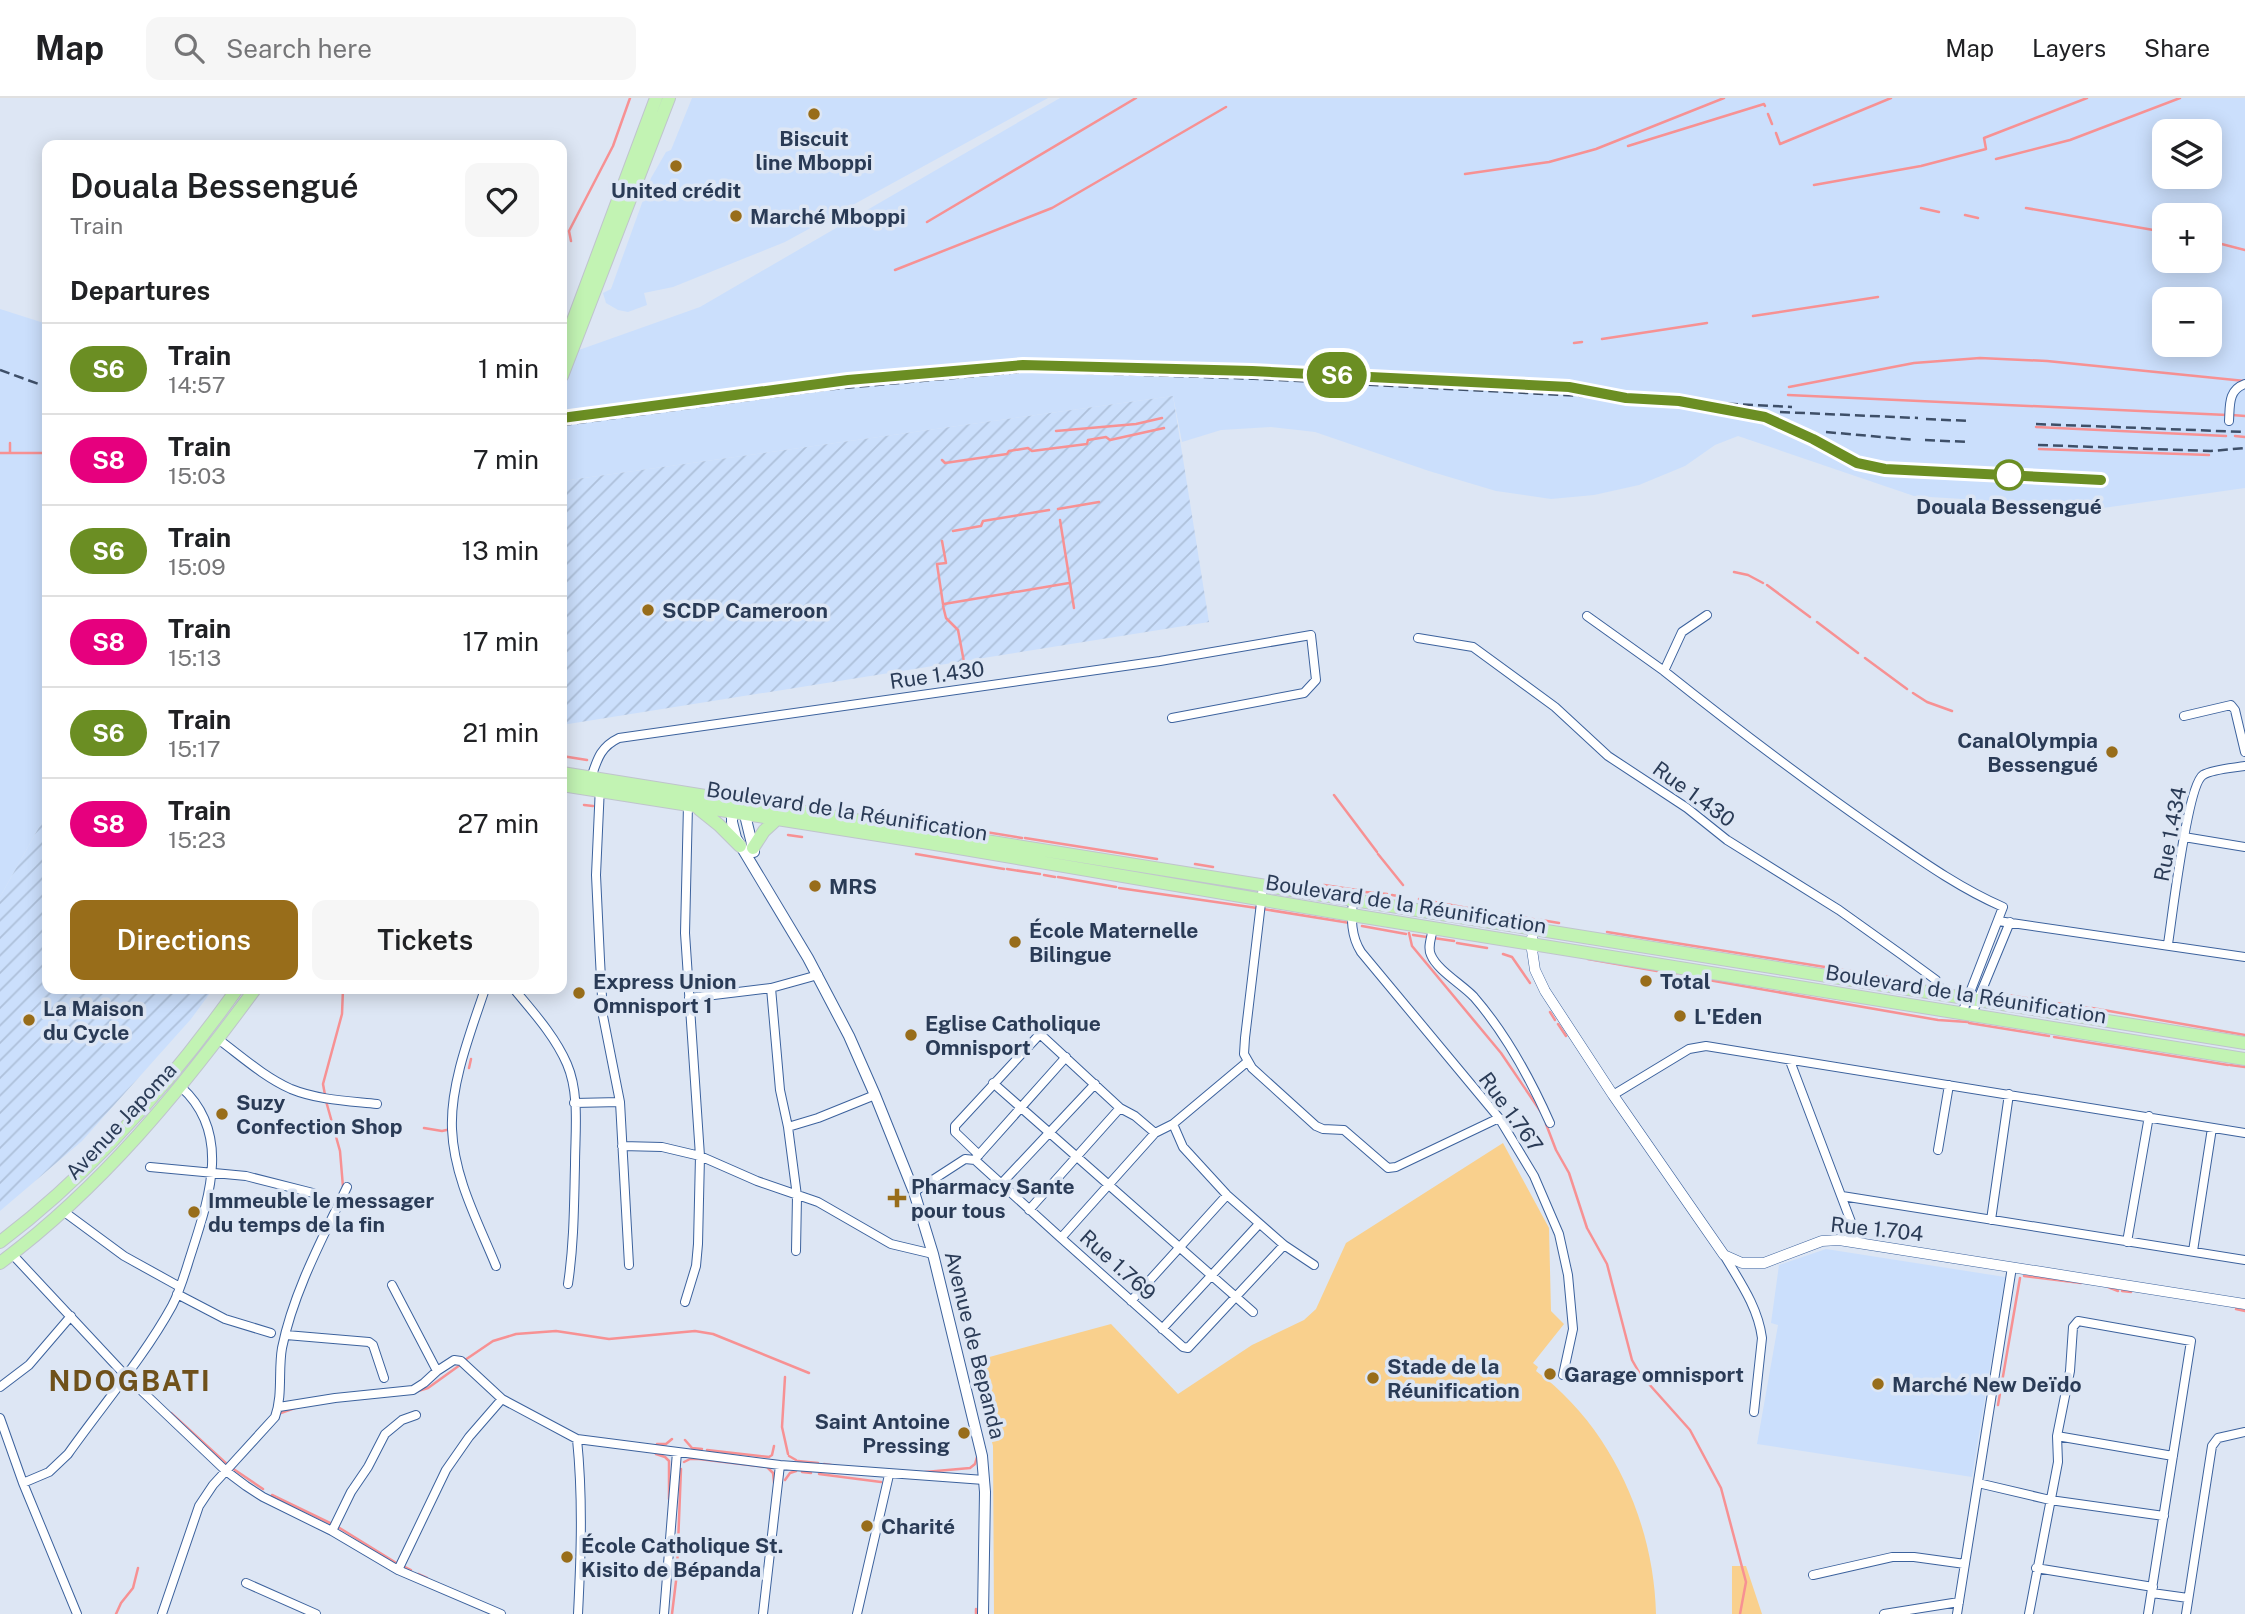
<!DOCTYPE html>
<meta charset="utf-8">
<style>
body{margin:0;font-family:"Public Sans",sans-serif;background:#f6f6f6;color:#202124;height:100vh;display:flex;flex-direction:column;font-size:26px;white-space:nowrap}
*{box-sizing:border-box;margin:0}
p{font-size:23px;color:#757577}
.icon{flex:none;width:38px;height:38px;fill:none;stroke:currentColor;stroke-width:2;stroke-linecap:round;stroke-linejoin:round}
.map{position:relative;flex:1;overflow:hidden}
.sheet{position:absolute;left:42px;top:42px;width:525px;height:854px;display:flex;flex-direction:column;background:#fff;border-radius:14px;box-shadow:0 4px 18px #0003}
.sheet>*{flex:none}
.badge{padding:0 14px;border-radius:23px;font-size:24px;line-height:46px}
.tools{position:absolute;left:2152px;top:21px;display:grid;gap:14px}
.tools a{display:grid;place-items:center;width:70px;height:70px;border-radius:14px;background:#fff;box-shadow:0 4px 18px #0003;font-size:35px}
.map>.badge{position:absolute;translate:-50% -50%;box-shadow:0 0 0 4px #fff}
h2{padding:0 28px;font-size:26px;line-height:63px}
.round{display:grid;place-items:center;flex:none;width:74px;height:74px;border-radius:14px;background:#f6f6f6}
.summary{display:flex;align-items:center;justify-content:space-between;height:119px;padding:0 28px}
h1{font-size:33px;font-weight:600;line-height:52px}
.action{display:flex;gap:14px;margin-top:auto;padding:14px 28px}
.action a{flex:1;height:80px;border-radius:14px;background:#986d1a;color:#fff;font-size:28px;font-weight:600;line-height:80px;text-align:center}
.action a+a{background:#f6f6f6;color:#202124}
ul{padding:0;list-style:none}
li{display:flex;align-items:center;gap:21px;height:91px;padding:0 28px;border-top:2px solid #e0e0e0}
li div{flex:1}
li b{display:block;font-size:26px}
li em{font-style:normal}
li .badge{min-width:77px;font-weight:700;text-align:center}
header{display:flex;align-items:center;gap:42px;box-sizing:border-box;height:98px;padding:0 35px;background:#fff;border-bottom:2px solid #e0e0e0}
header strong{font-size:33px}
nav{display:flex;gap:38px;margin-inline-start:auto;font-size:24px}
.search{width:490px;height:63px;background:#f6f6f6;display:flex;align-items:center;gap:18px;box-sizing:border-box;padding:0 24px;border-radius:14px;color:#757577;font-size:26px}
.map>svg:first-child{display:block}
.built{fill:#cbdffc;fill-rule:evenodd}
.industrial{fill:url(#industrial-furrows)}
.grass{fill:#f9d08d}
.lines{fill:none;stroke-linecap:round;stroke-linejoin:round}
.stream{stroke:#f79193;stroke-width:2.5}
.minor-casing{stroke:#3c629d;stroke-width:10}
.tertiary-casing{stroke:#3c629d;stroke-width:11}
.secondary-casing{stroke:#3c629d;stroke-width:12}
.primary-casing{stroke:#bfc4cc;stroke-width:14}
.minor{stroke:#fff;stroke-width:8}
.tertiary{stroke:#fff;stroke-width:10}
.secondary{stroke:#fff;stroke-width:10}
.primary{stroke:#c2f3b3;stroke-width:12}
.rail{stroke:#3e4f68;stroke-width:2.5;stroke-dasharray:10 5;stroke-linecap:butt}
.line-casing{stroke:#fff;stroke-width:16}
.line{stroke:#6b8e23;stroke-width:10}
.poi-dot{fill:#986d1a;stroke:#dde6f4;stroke-width:2.5}
.stop-dot{fill:#fff;stroke:#6b8e23;stroke-width:3.5}
.labels{text-anchor:middle;dominant-baseline:central;stroke-width:7;stroke-linejoin:round;paint-order:stroke}
.poi-label{font-size:21px;font-weight:bold;fill:#2a3b56;stroke:#dde6f4;text-anchor:start}
.stop-label{font-size:21px;font-weight:bold;fill:#2a3b56;stroke:#dde6f4}
.street-label{font-size:21px;fill:#2a3b56;stroke:#dde6f4}
.district-label{font-size:28px;font-weight:bold;letter-spacing:2px;fill:#6f511b;stroke:#dde6f4}
</style>
<header>
<strong>Map</strong>
<div class="search"><svg class="icon" aria-label="search" viewBox="0 0 24 24"><circle cx="10" cy="10" r="6"/><path d="M15 15l6 6"/></svg>Search here</div>
<nav><a>Map</a><a>Layers</a><a>Share</a></nav>
</header>
<div class="map">
<svg width="2245" height="1516" viewBox="0 0 2245 1516">
<defs>
<pattern id="industrial-furrows" width="10" height="10" patternUnits="userSpaceOnUse" patternTransform="scale(1.75)"><rect width="10" height="10" fill="#cbdffc"/><path d="M-1 1l2-2M0 10L10 0M9 11l2-2" fill="none" stroke="#aec0da"/></pattern>
</defs>
<rect width="100%" height="100%" fill="#dde6f4"/>
<!-- built -->
<path class="built" d="M692 0H1048L785 144 673 189 644 195 647 207 628 214 618 212 606 205 603 195 611 191 651 80 666 54 671 52Z
M1060 0H2245V390L2103 410 1914 398 1738 338 1715 347 1685 368 1639 387 1594 397 1551 401 1496 393 1429 373 1315 334 1271 329 1221 332 1182 344 1173 298 562 383V258L700 209ZM2165 33H2210V79H2165ZM2165 117H2210V163H2165ZM2165 201H2210V247H2165Z
M0 211 47 226V715L0 799Z
M1826 1151 2005 1179 1972 1379 1757 1346 1778 1227 1771 1225 1779 1167Z"/>
<!-- industrial -->
<path class="industrial" d="M1173 298 1209 524 562 627V383Z
M47 715V891H213L191 921 82 1043 0 1113V799Z"/>
<!-- grass -->
<path class="grass" d="M1503 1045 1549 1130 1551 1213 1564 1226 1533 1265 1538 1269 1536 1273C1611 1328 1654 1425 1656 1516H994L993 1348 971 1264 1111 1226 1178 1296 1252 1247 1304 1222 1316 1211 1346 1145Z
M1732 1468H1746L1762 1516H1732Z"/>
<g class="lines">
<!-- stream -->
<path class="stream" d="M1768 16 1772 26
M1776 35 1780 46 1891 0
M1628 48 1764 6 1765 8
M1996 61 2070 42 2180 0
M1465 76 1549 64 1596 51 1724 0
M1814 87 1921 68 1986 51 1984 40 2087 0
M1921 110 1939 114
M2026 110 2165 134
M1965 117 1978 120
M927 124 1136 0
M571 143 569 133 613 48 630 0
M2210 143 2245 152
M895 172 1052 110 1226 9
M1753 218 1878 199
M1602 241 1707 225
M1574 245 1582 244
M1789 289 1914 265 1980 260 2047 263 2245 283
M1788 297 2227 317
M2232 317 2245 318
M2036 329 2226 338
M1056 333 1136 326 1162 320
M2235 338 2245 339
M10 345V355
M2039 351 2209 357
M0 355H47
M942 362 945 365 1007 356 1009 353 1028 350 1032 353 1087 346 1088 342 1106 339 1110 342 1164 330
M1058 411 1099 404
M1060 422 1074 510
M953 433 981 428 983 423 1049 412
M942 443 946 465 937 466 943 506
M1734 474 1748 477 1763 485
M1767 487 1810 519
M944 506 1069 485
M943 508 946 520 958 532 964 564
M1817 524 1858 555
M1865 560 1907 591
M1913 595 1927 604 1952 613
M562 658 587 662
M1334 697 1377 754
M584 707 593 708
M906 721 1022 740
M788 737 802 739
M1025 740 1157 761
M916 756 1004 771
M1378 756 1403 787
M1195 766 1213 769
M1007 771 1040 776
M1044 777 1055 779
M1058 779 1116 789
M1324 787 1363 793
M1119 790 1257 810
M1365 794 1387 796
M1392 797 1403 799
M1419 801 1478 812
M1263 811 1350 825
M1503 816 1538 822
M1541 822 1559 825
M1362 828 1406 836
M1607 834 1919 884
M1409 835 1412 848 1501 955 1541 1014
M1413 837 1454 843
M1457 845 1487 850
M1503 856 1512 859 1530 885
M1588 861 1938 922 1968 924
M2007 897 2045 903
M2055 905 2089 910
M2092 910 2245 937
M1550 914 1555 922
M1969 925 2049 938
M1558 926 1566 938
M2054 939 2228 967
M2230 967 2245 969
M469 970 471 961
M325 997 323 986 342 916 343 891
M326 1003 340 1053 343 1089
M1546 1026 1556 1052 1569 1075 1587 1130 1607 1166 1632 1262 1640 1276 1690 1332 1721 1390 1746 1484 1740 1516
M424 1030 442 1033 451 1031
M2024 1178 2081 1185
M2108 1189 2118 1193
M2122 1193 2131 1194
M2236 1211 2245 1213
M465 1262 493 1243 516 1236 556 1233 609 1241 695 1233 713 1236 809 1275
M785 1279 782 1329 788 1356
M418 1293 428 1290 460 1267
M1998 1307 2020 1180
M171 1315 229 1368 263 1391
M278 1316 295 1310
M685 1342 692 1350 702 1351
M657 1346H666L672 1341
M707 1352 769 1359 772 1357 774 1348
M656 1356 665 1359 669 1363V1401
M789 1358 796 1362
M798 1363 818 1365
M684 1364 690 1361H699L767 1369 773 1375 774 1385
M824 1366 831 1367
M802 1374 811 1375
M925 1374 970 1370 975 1366 977 1359
M819 1376 881 1384
M785 1382 790 1375 796 1373
M272 1397 332 1426
M338 1429 398 1466
M405 1469 411 1472
M677 1472 681 1371
M418 1476 427 1480
M116 1516 121 1505 133 1490 138 1470
M672 1516 677 1475
M976 1516V1511"/>
<defs>
<path id="minor" d="M2229 323C2230 307 2228 292 2245 286
M1707 517 1682 534 1664 573C1733 628 1803 681 1875 731 1916 759 1957 789 2003 809L1962 915
M1587 518 1664 573
M1418 540 1473 549 1555 609 1608 658 1687 710 1727 742 1839 812 1902 857 1936 882 1943 897
M2184 618 2231 607 2235 612 2245 654
M591 680C597 662 600 649 619 640L1160 563 1311 537 1316 582 1304 595 1172 620
M600 688 596 777 600 862 603 918 620 1004 629 1167
M2184 739 2245 749
M1263 788 1245 940 1244 956 1252 970 1316 1028 1323 1031 1344 1032 1388 1070 1396 1069 1499 1020
M1353 803C1351 821 1351 838 1361 854L1499 1020 1534 1078 1559 1136 1568 1177 1573 1231 1563 1277
M1998 823 2245 859
M1433 830C1432 838 1427 849 1431 857 1437 872 1463 887 1474 899 1507 937 1530 980 1550 1025
M2168 846C2172 821 2187 687 2203 677 2213 671 2233 670 2245 668
M771 890 780 992 788 1029 797 1098 796 1153
M485 891C471 933 450 986 452 1031 454 1080 478 1124 496 1168
M514 891C533 914 555 938 567 966 580 996 575 1035 575 1067 574 1107 574 1146 568 1186
M689 900 771 890 818 877
M1972 916 2010 824
M218 941C241 958 264 979 291 991 318 1002 349 1003 377 1006
M1790 963 1859 1145
M1247 964 1173 1026 1155 1035 1061 1140 1183 1249 1188 1250 1284 1147
M993 985 1253 1214
M1613 997 1689 951 1706 948 2245 1035
M574 1005 620 1004
M1173 1026 1183 1049 1227 1097 1284 1147 1314 1167
M788 1029 818 1020 875 997
M622 1048 662 1049 700 1058 757 1083 818 1104 891 1146 933 1156
M1938 1052 1949 987
M979 1057 955 1034V1028L1040 936 1120 1010 1135 1018 1155 1035
M976 1060 1066 959
M150 1069 246 1078 313 1095
M1001 1086 1095 986
M914 1094 965 1061 975 1062 1061 1140
M1842 1098 2245 1162
M1029 1112 1120 1010
M63 1113 124 1158 180 1189
M1991 1122 2009 996
M2127 1144 2149 1018
M2193 1153 2212 1030
M12 1156 125 1277 226 1373 246 1388 263 1399 332 1433 398 1472 501 1516
M1724 1157C1740 1184 1758 1209 1762 1240L1754 1314
M392 1187 437 1273 454 1262 461 1263 502 1301 577 1341 780 1367 984 1382
M177 1196 225 1221 271 1235
M1131 1203 1227 1097
M685 1204 696 1168 698 1146 700 1058 685 835 688 707
M1162 1231 1259 1126
M286 1237 369 1244 373 1247 384 1280
M0 1289 29 1267 71 1218
M279 1309 335 1300 413 1292 424 1285 437 1273
M0 1320 23 1385 77 1516
M2057 1338 2173 1358
M577 1341C583 1400 581 1457 578 1516
M23 1385 49 1374 68 1356C102 1308 144 1259 172 1208 181 1191 186 1171 192 1153 210 1097 231 1034 181 989
M1978 1385 2050 1402 2164 1418
M332 1433 351 1394 368 1369 385 1336 402 1322 416 1317
M2036 1470 2153 1489
M398 1472 446 1372 469 1339 502 1301
M1813 1477 1892 1459H1914L1965 1466
M246 1485 316 1516
M2152 1495 2188 1500
M162 1516 199 1408 213 1387 275 1319C283 1297 278 1273 282 1250 293 1195 323 1139 347 1089
M664 1516 677 1354
M763 1516 780 1367
M857 1516 889 1377
M1884 1516 1959 1504
M1957 1516 2012 1169
M2029 1516 2058 1364 2057 1338 2070 1273 2073 1229 2078 1223 2191 1243 2148 1516
M2186 1516 2212 1348 2218 1340 2245 1334"/>
<path id="tertiary" d="M1534 830 1531 845 1535 872 1545 893 1613 997 1724 1157 1742 1165H1764L1822 1143 1839 1142 2245 1206"/>
<path id="secondary" d="M732 707V724L736 740 808 860 849 938 875 997 914 1094 933 1156 982 1358 985 1394 983 1516
M743 709 754 754"/>
<path id="primary" d="M562 252 656 0
M562 278 669 0
M562 675 2245 945
M562 687 929 745 1352 817 2245 961
M699 711 719 727 740 748
M753 750 764 733 777 721
M0 1144C93 1074 170 985 237 891
M0 1165C101 1090 181 992 255 891"/>
</defs>
<!-- minor casing -->
<use href="#minor" class="minor-casing"/>
<!-- tertiary casing -->
<use href="#tertiary" class="tertiary-casing"/>
<!-- secondary casing -->
<use href="#secondary" class="secondary-casing"/>
<!-- primary casing -->
<use href="#primary" class="primary-casing"/>
<!-- minor -->
<use href="#minor" class="minor"/>
<!-- tertiary -->
<use href="#tertiary" class="tertiary"/>
<!-- secondary -->
<use href="#secondary" class="secondary"/>
<!-- primary -->
<use href="#primary" class="primary"/>
<!-- rail -->
<path class="rail" d="M0 272 47 289
M1739 313 1791 324
M1780 314 1918 320
M1926 321 1970 323
M1778 325 1816 342
M2036 326 2245 334
M562 327 822 292 1031 273 1260 281 1792 309
M1826 334 1915 342
M1925 342 1969 344
M2038 347 2211 353 2245 350
M1842 357 1857 365 1907 372"/>
</g>
<g class="lines">
<defs>
<path id="line" d="M562 320 848 282 1023 267 1252 273 1569 289 1626 300 1679 303 1765 319 1813 341 1857 365 1885 371 2101 382"/>
</defs>
<!-- line casing -->
<use href="#line" class="line-casing"/>
<!-- line -->
<use href="#line" class="line"/>
</g>
<!-- markers -->
<g class="poi-dot">
<circle cx="814" cy="16" r="7"/>
<circle cx="676" cy="68" r="7"/>
<circle cx="736" cy="118" r="7"/>
<circle cx="648" cy="512" r="7"/>
<circle cx="2112" cy="654" r="7"/>
<circle cx="815" cy="788" r="7"/>
<circle cx="1015" cy="844" r="7"/>
<circle cx="1646" cy="883" r="7"/>
<circle cx="579" cy="895" r="7"/>
<circle cx="1680" cy="918" r="7"/>
<circle cx="29" cy="922" r="7"/>
<circle cx="911" cy="937" r="7"/>
<circle cx="222" cy="1016" r="7"/>
<path d="M893.5 1089.5h7v7h7v7h-7v7h-7v-7h-7v-7h7z"/>
<circle cx="194" cy="1114" r="7"/>
<circle cx="1550" cy="1276" r="7"/>
<circle cx="1373" cy="1280" r="7"/>
<circle cx="1878" cy="1286" r="7"/>
<circle cx="964" cy="1335" r="7"/>
<circle cx="867" cy="1428" r="7"/>
<circle cx="567" cy="1459" r="7"/>
</g>
<circle class="stop-dot" cx="2009" cy="377" r="14"/>
<g class="labels">
<!-- poi labels -->
<g class="poi-label">
<text x="814" y="40" text-anchor="middle">Biscuit<tspan x="814" dy="24">line Mboppi</tspan></text>
<text x="676" y="92" text-anchor="middle">United crédit</text>
<text x="750" y="118">Marché Mboppi</text>
<text x="662" y="512">SCDP Cameroon</text>
<text x="2098" y="642" text-anchor="end">CanalOlympia<tspan x="2098" dy="24">Bessengué</tspan></text>
<text x="829" y="788">MRS</text>
<text x="1029" y="832">École Maternelle<tspan x="1029" dy="24">Bilingue</tspan></text>
<text x="593" y="883">Express Union<tspan x="593" dy="24">Omnisport 1</tspan></text>
<text x="1660" y="883">Total</text>
<text x="43" y="910">La Maison<tspan x="43" dy="24">du Cycle</tspan></text>
<text x="1694" y="918">L'Eden</text>
<text x="925" y="925">Eglise Catholique<tspan x="925" dy="24">Omnisport</tspan></text>
<text x="236" y="1004">Suzy<tspan x="236" dy="24">Confection Shop</tspan></text>
<text x="911" y="1088">Pharmacy Sante<tspan x="911" dy="24">pour tous</tspan></text>
<text x="208" y="1102">Immeuble le messager<tspan x="208" dy="24">du temps de la fin</tspan></text>
<text x="1387" y="1268">Stade de la<tspan x="1387" dy="24">Réunification</tspan></text>
<text x="1564" y="1276">Garage omnisport</text>
<text x="1892" y="1286">Marché New Deïdo</text>
<text x="950" y="1323" text-anchor="end">Saint Antoine<tspan x="950" dy="24">Pressing</tspan></text>
<text x="881" y="1428">Charité</text>
<text x="581" y="1447">École Catholique St.<tspan x="581" dy="24">Kisito de Bépanda</tspan></text>
</g>
<!-- stop labels -->
<g class="stop-label">
<text x="2009" y="408">Douala Bessengué</text>
</g>
<!-- street labels -->
<g class="street-label">
<text transform="translate(937 577) rotate(-8)">Rue 1.430</text>
<text transform="translate(1694 696) rotate(36)">Rue 1.430</text>
<text transform="translate(847 713) rotate(9)">Boulevard de la Réunification</text>
<text transform="translate(2170 736) rotate(-79)">Rue 1.434</text>
<text transform="translate(1406 806) rotate(9)">Boulevard de la Réunification</text>
<text transform="translate(1966 896) rotate(9)">Boulevard de la Réunification</text>
<text transform="translate(1511 1014) rotate(54)">Rue 1.767</text>
<text transform="translate(121 1023) rotate(-47)">Avenue Japoma</text>
<text transform="translate(1877 1131) rotate(6)">Rue 1.704</text>
<text transform="translate(1118 1167) rotate(42)">Rue 1.769</text>
<text transform="translate(975 1247) rotate(76)">Avenue de Bepanda</text>
</g>
<!-- district labels -->
<g class="district-label">
<text x="130" y="1282">NDOGBATI</text>
</g>
</g>
</svg>
<div class="tools">
<a><svg class="icon" aria-label="layers" viewBox="0 0 24 24"><path d="M12 4l9 5-9 5-9-5zM3 14l9 5 9-5"/></svg></a>
<a>+</a>
<a>−</a>
</div>
<b class="badge" style="left:1337px;top:277px;background:#6b8e23;color:#fff">S6</b>
<section class="sheet">
<div class="summary"><div><h1>Douala Bessengué</h1><p>Train</p></div><a class="round"><svg class="icon" aria-label="heart" viewBox="0 0 24 24"><path d="M12 20l-8-8c-3-5 5-10 8-4 3-6 11-1 8 4z"/></svg></a></div>
<h2>Departures</h2>
<ul>
<li><span class="badge" style="background:#6b8e23;color:#fff">S6</span><div><b>Train</b><p>14:57</p></div><em>1 min</em></li>
<li><span class="badge" style="background:#e6007e;color:#fff">S8</span><div><b>Train</b><p>15:03</p></div><em>7 min</em></li>
<li><span class="badge" style="background:#6b8e23;color:#fff">S6</span><div><b>Train</b><p>15:09</p></div><em>13 min</em></li>
<li><span class="badge" style="background:#e6007e;color:#fff">S8</span><div><b>Train</b><p>15:13</p></div><em>17 min</em></li>
<li><span class="badge" style="background:#6b8e23;color:#fff">S6</span><div><b>Train</b><p>15:17</p></div><em>21 min</em></li>
<li><span class="badge" style="background:#e6007e;color:#fff">S8</span><div><b>Train</b><p>15:23</p></div><em>27 min</em></li>
</ul>
<div class="action"><a>Directions</a><a>Tickets</a></div>
</section>
</div>
